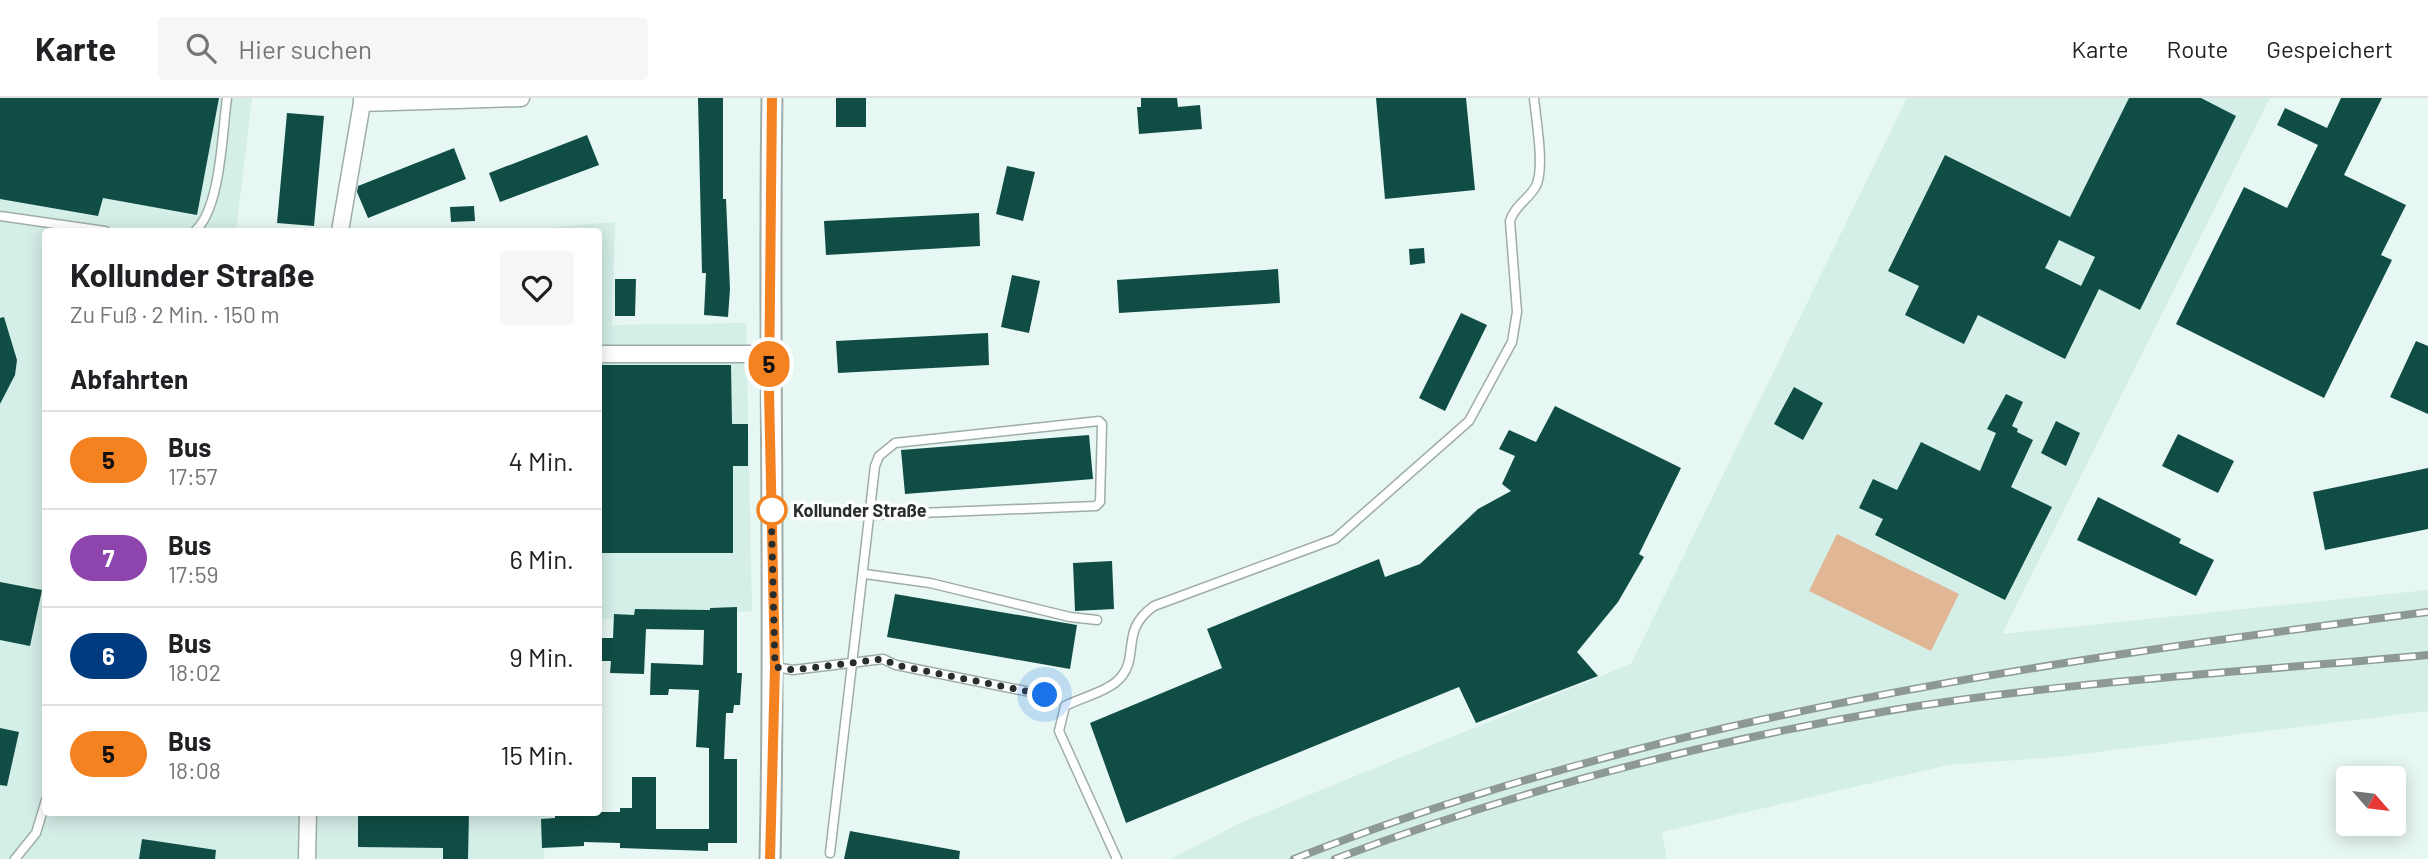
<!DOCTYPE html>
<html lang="de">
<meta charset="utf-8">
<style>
body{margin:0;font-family:Barlow,sans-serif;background:#f6f6f6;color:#202124;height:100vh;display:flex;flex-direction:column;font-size:26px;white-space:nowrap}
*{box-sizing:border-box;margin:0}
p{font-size:23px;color:#757577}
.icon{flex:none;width:38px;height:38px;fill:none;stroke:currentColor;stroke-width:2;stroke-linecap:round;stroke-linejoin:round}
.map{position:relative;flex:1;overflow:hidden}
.side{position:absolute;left:42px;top:130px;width:560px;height:588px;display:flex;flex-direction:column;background:#fff;border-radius:7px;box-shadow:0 4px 18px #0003}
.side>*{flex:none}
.badge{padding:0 14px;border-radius:23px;font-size:24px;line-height:46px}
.needle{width:46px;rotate:118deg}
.tools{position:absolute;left:2336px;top:668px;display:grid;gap:14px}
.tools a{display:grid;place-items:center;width:70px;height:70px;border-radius:7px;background:#fff;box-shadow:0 4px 18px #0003;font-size:35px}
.you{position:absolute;width:35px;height:35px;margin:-18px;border:5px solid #fff;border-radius:50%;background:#1a73e8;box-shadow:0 0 0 10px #1a73e833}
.map>.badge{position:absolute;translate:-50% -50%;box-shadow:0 0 0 4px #fff}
h2{padding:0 28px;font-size:26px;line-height:63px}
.round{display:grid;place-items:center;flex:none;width:74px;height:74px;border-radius:7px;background:#f6f6f6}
.summary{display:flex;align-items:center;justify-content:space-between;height:119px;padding:0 28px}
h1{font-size:33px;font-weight:700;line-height:52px}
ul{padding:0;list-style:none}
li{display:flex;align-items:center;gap:21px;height:98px;padding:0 28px;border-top:2px solid #e0e0e0}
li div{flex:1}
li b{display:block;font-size:26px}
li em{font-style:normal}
li .badge{min-width:77px;font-weight:700;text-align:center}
header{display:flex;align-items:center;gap:42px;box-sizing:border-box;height:98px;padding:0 35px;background:#fff;border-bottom:2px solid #e0e0e0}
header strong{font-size:33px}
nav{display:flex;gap:38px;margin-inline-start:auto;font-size:24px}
.search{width:490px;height:63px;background:#f6f6f6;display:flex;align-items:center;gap:18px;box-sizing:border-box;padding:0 24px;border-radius:7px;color:#757577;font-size:26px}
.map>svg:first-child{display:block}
.built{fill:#d4eee8}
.green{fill:#e1b694}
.building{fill:#104e45;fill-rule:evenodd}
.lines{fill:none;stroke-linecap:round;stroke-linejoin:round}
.service-casing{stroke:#9eadaa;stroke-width:11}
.minor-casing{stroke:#9eadaa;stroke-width:19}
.tertiary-casing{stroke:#9eadaa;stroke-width:23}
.service{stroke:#fff;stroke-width:8}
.minor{stroke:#fff;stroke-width:16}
.tertiary{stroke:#fff;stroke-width:19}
.rail-casing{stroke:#8e9996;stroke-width:8}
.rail{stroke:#fff;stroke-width:5;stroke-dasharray:16;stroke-linecap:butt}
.line-casing{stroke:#fff;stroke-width:16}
.line{stroke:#f58220;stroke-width:10}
.walk{stroke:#282e2d;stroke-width:7;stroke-dasharray:0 12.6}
.stop-dot{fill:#fff;stroke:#f58220;stroke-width:3.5}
.labels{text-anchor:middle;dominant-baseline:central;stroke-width:7;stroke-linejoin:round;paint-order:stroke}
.stop-label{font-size:18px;font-weight:bold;fill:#282e2d;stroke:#fff;text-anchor:start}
</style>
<header>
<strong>Karte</strong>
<div class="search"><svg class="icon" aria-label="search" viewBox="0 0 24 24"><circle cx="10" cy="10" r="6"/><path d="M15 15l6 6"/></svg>Hier suchen</div>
<nav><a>Karte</a><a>Route</a><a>Gespeichert</a></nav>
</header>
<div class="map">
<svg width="2428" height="761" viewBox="0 0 2428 761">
<rect width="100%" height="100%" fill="#e7f7f3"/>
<!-- built -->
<path class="built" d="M0 0H252L236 133H46V714H546L544 761H0Z
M1907 0H2270L2002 536 2428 492V613L2057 659 1948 667 1662 734 1667 761H1171L1240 725 1631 566Z
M615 124 612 227 746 225 752 513 599 521 598 133H507Z"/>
<!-- green -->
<path class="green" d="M1837 436 1959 496 1931 553 1809 493Z"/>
<!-- building -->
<path class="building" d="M0 0H219L197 117 103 100 98 118 0 101Z
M698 0H723V101H726L730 191 728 219 704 217 706 175H702Z
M836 0H866V29H836Z
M1141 0H1177L1178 9 1200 7 1202 31 1139 36 1137 9H1141Z
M1376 0H1466L1475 92 1385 101Z
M2129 0H2201L2236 18 2140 212 2099 191 2065 261 1978 217 1964 246 1905 217 1919 188 1888 173 1945 57 2070 119ZM2059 142 2095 159 2081 188 2045 170Z
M2341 0H2382L2344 77 2406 107 2381 157 2392 162 2324 300 2176 226 2244 89 2287 110 2318 47 2277 27 2285 10 2327 30Z
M287 15 324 18 314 128 277 125Z
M587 37 599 67 500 104 489 75Z
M454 50 466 81 368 120 357 94 358 88Z
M1007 68 1035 74 1023 123 996 116Z
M474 108 475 123 451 124 450 109Z
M979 115 980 148 826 157 824 123Z
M1424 150 1425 165 1410 167 1409 151Z
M1278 171 1280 205 1119 215 1117 182Z
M1012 177 1040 183 1029 235 1001 229Z
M615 181H636L635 218H615Z
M1461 215 1487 227 1445 313 1419 300Z
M4 219 17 262 15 277 0 306V220Z
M988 235 989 267 838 275 836 243Z
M2416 243 2428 248V316L2390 299Z
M598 267H731L732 326H748V368H733V455H598Z
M1794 289 1823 305 1803 342 1774 326Z
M2006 296 2023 304 2012 328 2018 331 2017 334 2033 342 2011 389 2052 409 2005 502 1875 437 1883 421 1859 410 1873 381 1897 392 1921 344 1980 373 1996 335 1987 331Z
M1555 308 1681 370 1639 456 1644 459 1618 504 1577 554 1598 578 1476 625 1459 589 1126 725 1090 625 1222 570 1207 531 1379 461 1385 479 1420 466 1478 411 1511 393 1502 386 1515 358 1499 351 1509 332 1536 344Z
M2056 323 2080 335 2066 368 2041 355Z
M2178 336 2234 363 2218 395 2162 368Z
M1089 337 1093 381 905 396 901 352Z
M2428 370V431L2325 452 2313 394Z
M2098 399 2181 441 2179 445 2214 462 2196 498 2077 442Z
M1112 463 1114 511 1075 513 1073 465Z
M0 484 42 492 30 548 0 542Z
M895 496 1077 527 1070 571 887 539Z
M737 509V575H742L740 607H734L733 615H726L724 661H737V745H708V753L620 750V745L584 744V748L542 750 541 721 555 720V714H620V710H632V679H656V731H709V650L696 649 699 592 669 591 668 597H650L651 565 703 567 704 532 646 531 644 576 610 575 611 563H601L602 540H613L614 516 634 517 635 511 710 512V510Z
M0 630 19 634 7 688 0 687Z
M358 714H469L468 761H443V750L358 749Z
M850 733 960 753 959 761H844Z
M142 741 216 752 215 761H139Z"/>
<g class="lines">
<defs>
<path id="service" d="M0 118 105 133
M195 133C221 110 222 35 227 0
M865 476 930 485 1070 519 1097 522
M775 569 793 572 883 561 896 567 1045 597
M830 755 875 368 879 358 895 345 1099 323 1102 326 1100 404 1096 408 871 417
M15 761 36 735 46 702
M1117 761 1059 633 1065 608C1080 600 1103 595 1116 584 1143 561 1117 534 1154 508L1335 441 1469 323 1512 244 1517 214 1510 123C1515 107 1529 101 1536 88 1545 70 1536 22 1534 0"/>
<path id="minor" d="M362 0V5L521 0
M340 133 362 5
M598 256H769
M307 761 308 714"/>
<path id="tertiary" d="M770 761C776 507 768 254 772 0"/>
</defs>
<!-- service casing -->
<use href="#service" class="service-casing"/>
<!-- minor casing -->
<use href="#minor" class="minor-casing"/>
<!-- tertiary casing -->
<use href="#tertiary" class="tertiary-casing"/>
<!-- service -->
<use href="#service" class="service"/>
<!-- minor -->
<use href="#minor" class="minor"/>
<!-- tertiary -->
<use href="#tertiary" class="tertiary"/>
<defs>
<path id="rail" d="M1294 761C1657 618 2043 564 2428 514
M1335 761C1512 694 1700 645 1887 613 2065 583 2248 574 2428 557"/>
</defs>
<!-- rail casing -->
<use href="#rail" class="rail-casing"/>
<!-- rail -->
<use href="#rail" class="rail"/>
</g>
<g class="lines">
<defs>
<path id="line" d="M770 761 775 569 769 294 772 0"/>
</defs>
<!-- line casing -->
<use href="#line" class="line-casing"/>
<!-- line -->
<use href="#line" class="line"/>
<!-- walk -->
<path class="walk" d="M772 412 771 404 775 569 793 572 883 561 896 567 1045 597"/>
</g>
<!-- markers -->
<circle class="stop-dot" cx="772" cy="412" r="14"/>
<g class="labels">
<!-- stop labels -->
<g class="stop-label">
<text x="793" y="412">Kollunder Straße</text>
</g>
</g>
</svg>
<div class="tools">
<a><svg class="needle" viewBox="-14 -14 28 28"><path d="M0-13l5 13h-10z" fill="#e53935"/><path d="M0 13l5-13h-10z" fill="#757577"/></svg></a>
</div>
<div class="you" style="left:1045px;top:597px"></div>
<b class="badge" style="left:769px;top:266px;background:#f58220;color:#111">5</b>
<section class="side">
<div class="summary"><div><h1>Kollunder Straße</h1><p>Zu Fuß · 2 Min. · 150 m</p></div><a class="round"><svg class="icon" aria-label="heart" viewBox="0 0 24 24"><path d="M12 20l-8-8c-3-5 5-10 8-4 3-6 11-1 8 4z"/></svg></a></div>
<h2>Abfahrten</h2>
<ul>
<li><span class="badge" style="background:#f58220;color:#111">5</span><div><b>Bus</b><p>17:57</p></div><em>4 Min.</em></li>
<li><span class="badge" style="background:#8e44ad;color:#fff">7</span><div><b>Bus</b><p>17:59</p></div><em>6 Min.</em></li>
<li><span class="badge" style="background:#003b80;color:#fff">6</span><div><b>Bus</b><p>18:02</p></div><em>9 Min.</em></li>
<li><span class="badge" style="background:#f58220;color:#111">5</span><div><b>Bus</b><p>18:08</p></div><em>15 Min.</em></li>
</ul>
</section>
</div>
